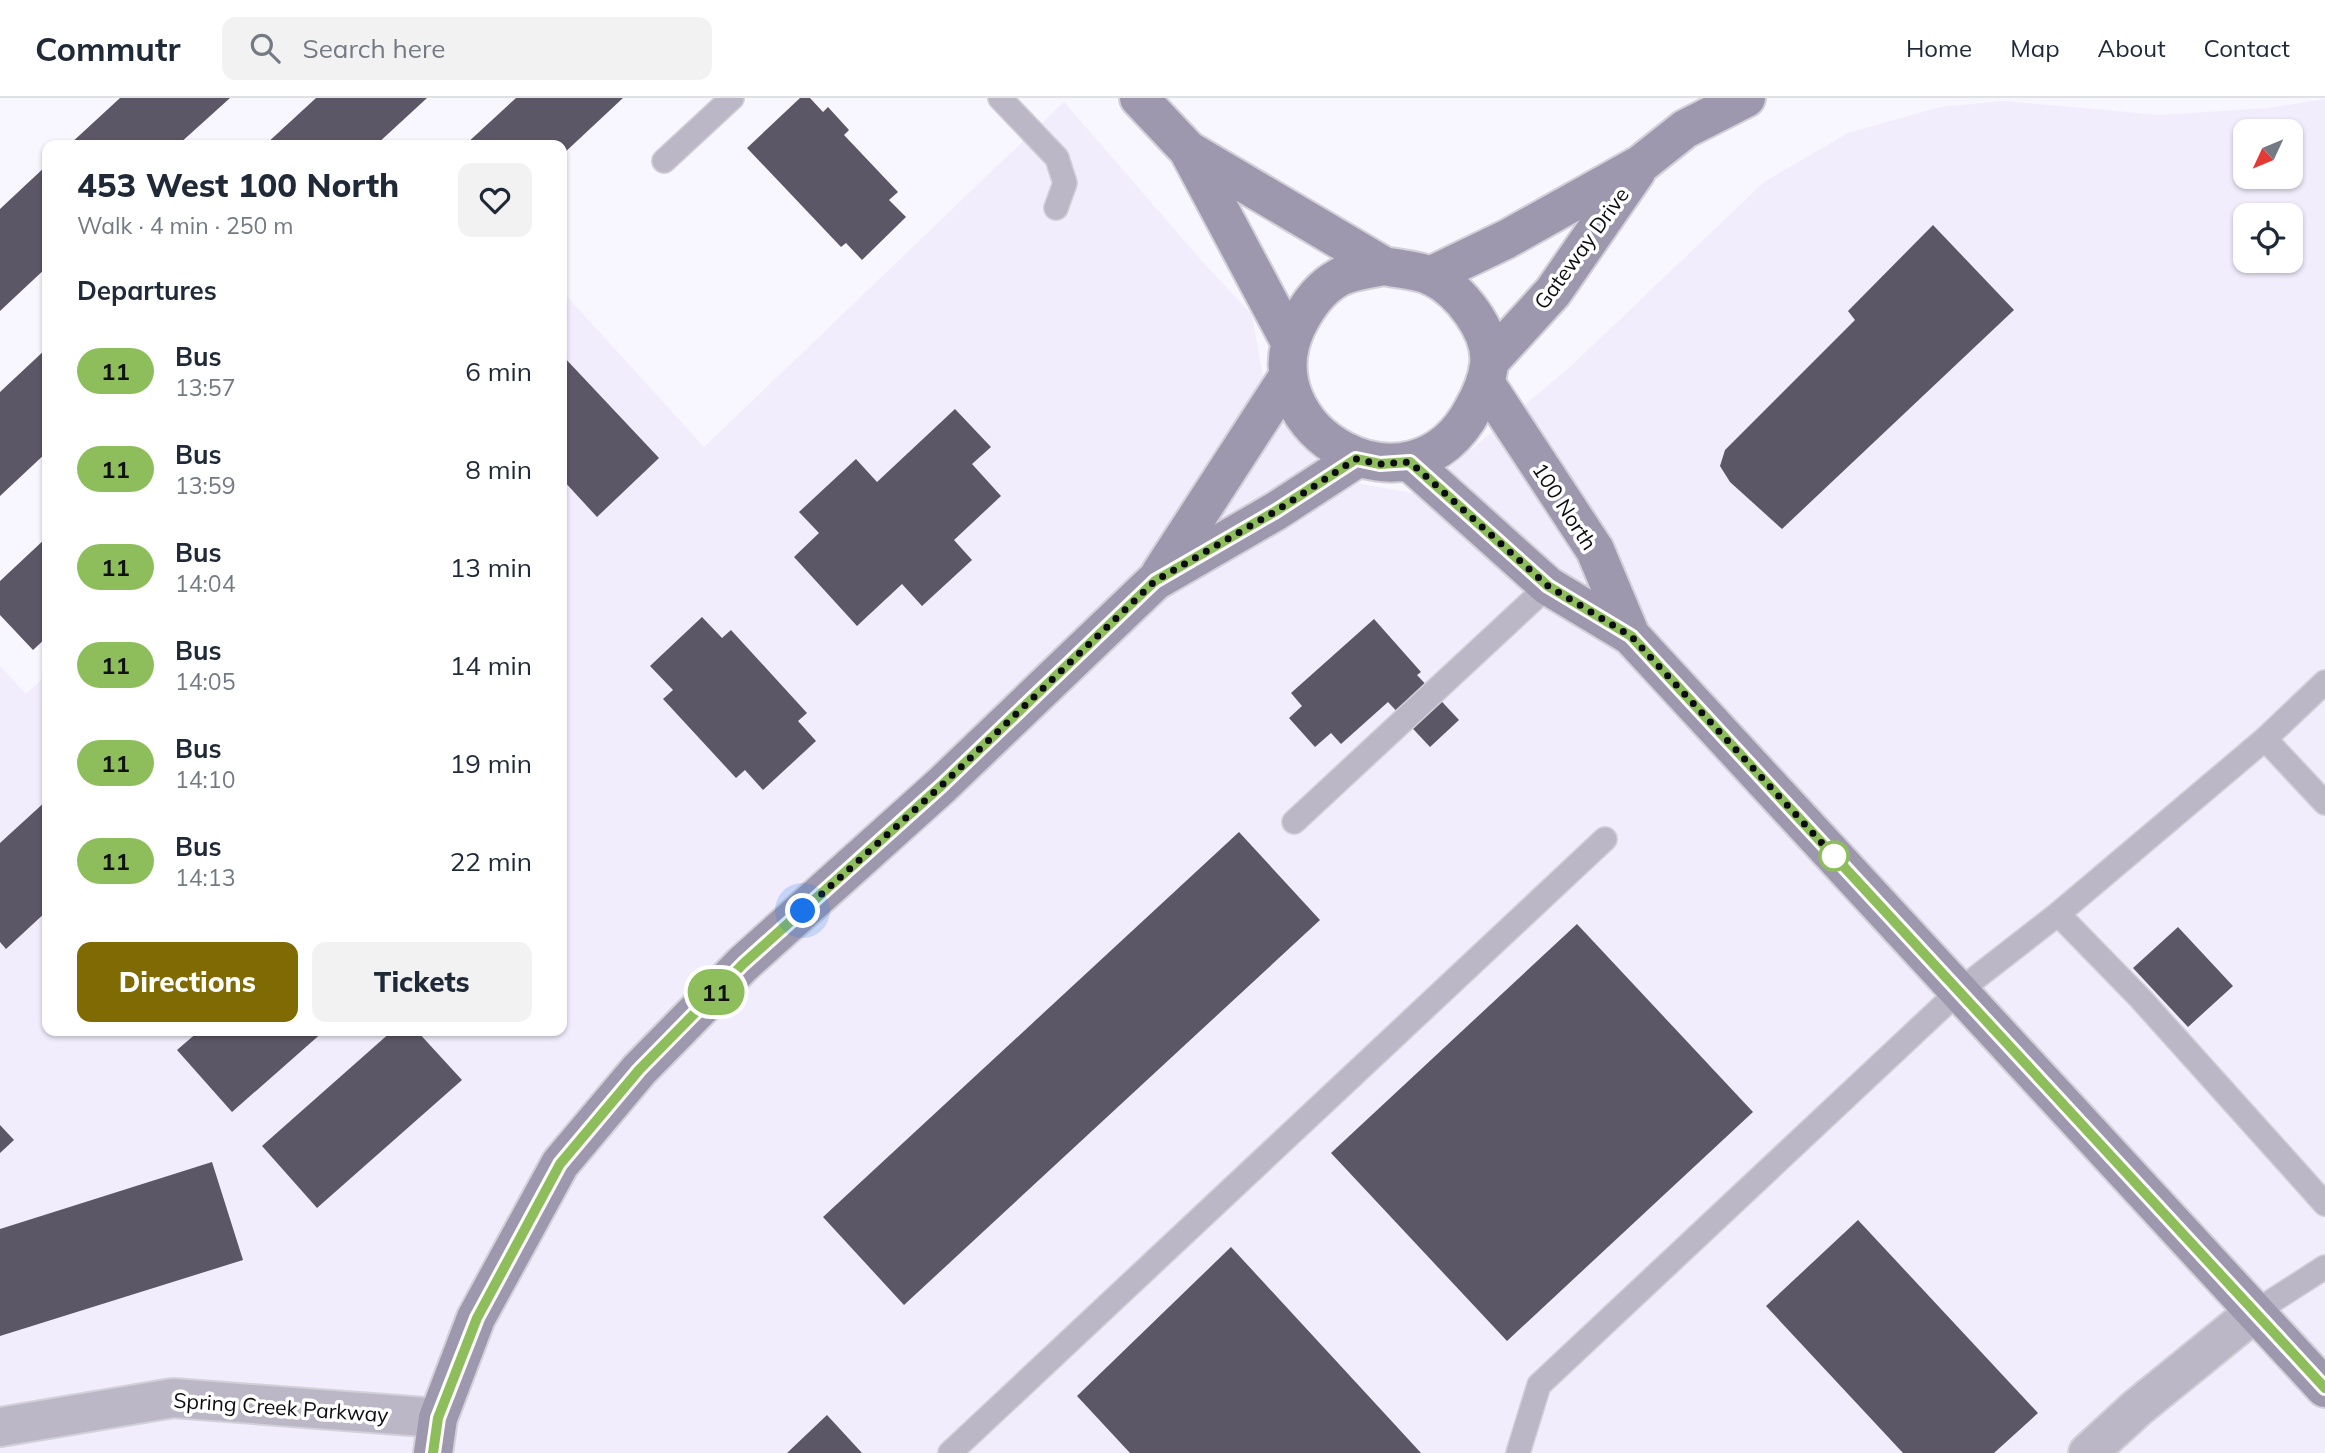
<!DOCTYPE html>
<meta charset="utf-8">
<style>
body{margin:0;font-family:Mulish,sans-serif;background:#f2f2f3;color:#1f2937;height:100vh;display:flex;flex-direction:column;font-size:26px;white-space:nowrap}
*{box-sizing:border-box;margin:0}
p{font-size:23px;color:#747a83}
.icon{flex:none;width:38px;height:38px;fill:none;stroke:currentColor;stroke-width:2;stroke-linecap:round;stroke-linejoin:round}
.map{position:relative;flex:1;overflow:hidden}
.side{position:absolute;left:42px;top:42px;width:525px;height:896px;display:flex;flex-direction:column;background:#fff;border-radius:14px;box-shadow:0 2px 5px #0004}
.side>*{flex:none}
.badge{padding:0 14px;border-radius:23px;font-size:24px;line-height:46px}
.needle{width:46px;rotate:226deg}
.buttons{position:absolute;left:2233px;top:21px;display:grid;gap:14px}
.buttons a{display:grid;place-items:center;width:70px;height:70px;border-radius:14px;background:#fff;box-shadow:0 2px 5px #0004;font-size:35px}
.you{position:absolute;width:35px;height:35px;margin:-18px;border:5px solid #fff;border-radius:50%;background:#1a73e8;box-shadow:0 0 0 10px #1a73e833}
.map>.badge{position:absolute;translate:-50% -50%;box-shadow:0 0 0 4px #fff}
h2{padding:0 35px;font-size:26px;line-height:63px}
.round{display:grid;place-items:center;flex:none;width:74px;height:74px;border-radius:14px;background:#f2f2f3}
.head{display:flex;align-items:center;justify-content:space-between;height:119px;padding:0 35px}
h1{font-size:33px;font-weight:800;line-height:52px}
.primary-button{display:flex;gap:14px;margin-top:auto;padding:14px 35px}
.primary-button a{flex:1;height:80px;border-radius:14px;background:#806a03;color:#fff;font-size:28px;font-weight:800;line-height:80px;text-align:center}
.primary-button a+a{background:#f2f2f3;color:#1f2937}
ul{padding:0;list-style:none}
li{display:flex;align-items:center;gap:21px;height:98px;padding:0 35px}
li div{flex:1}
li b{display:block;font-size:26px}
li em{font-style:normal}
li .badge{min-width:77px;font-weight:700;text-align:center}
header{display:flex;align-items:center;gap:42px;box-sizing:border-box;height:98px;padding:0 35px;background:#fff;border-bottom:2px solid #e0e1e3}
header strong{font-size:33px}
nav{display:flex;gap:38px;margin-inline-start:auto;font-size:24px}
.search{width:490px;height:63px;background:#f2f2f3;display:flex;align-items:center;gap:18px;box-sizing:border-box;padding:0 24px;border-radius:14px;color:#747a83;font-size:26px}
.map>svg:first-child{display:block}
.built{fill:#f1edfd;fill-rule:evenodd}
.building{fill:#5b5766}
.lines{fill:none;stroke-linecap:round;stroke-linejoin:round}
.lane-casing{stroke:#d2d1d8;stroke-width:26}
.street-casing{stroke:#d2d1d8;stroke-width:42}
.secondary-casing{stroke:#d2d1d8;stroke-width:42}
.lane{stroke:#bbb7c7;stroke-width:23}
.street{stroke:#bbb7c7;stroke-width:38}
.secondary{stroke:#9e98af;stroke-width:38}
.line-casing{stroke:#fff;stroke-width:16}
.line{stroke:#8ebe5b;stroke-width:10}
.walk{stroke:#0d0c12;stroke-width:7;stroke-dasharray:0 12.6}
.stop-dot{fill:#fff;stroke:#8ebe5b;stroke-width:3.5}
.labels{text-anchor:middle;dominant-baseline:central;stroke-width:7;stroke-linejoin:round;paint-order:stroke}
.street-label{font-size:21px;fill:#0d0c12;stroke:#fff}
</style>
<header>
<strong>Commutr</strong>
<div class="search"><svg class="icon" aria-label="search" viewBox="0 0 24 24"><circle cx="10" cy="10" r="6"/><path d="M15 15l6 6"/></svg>Search here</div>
<nav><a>Home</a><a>Map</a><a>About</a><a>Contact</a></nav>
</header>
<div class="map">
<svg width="2325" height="1355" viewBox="0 0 2325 1355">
<rect width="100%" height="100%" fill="#f8f6fe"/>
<!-- built -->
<path class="built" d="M2325 1V1355H0V568L26 596 47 577V933H562V193L704 349 1064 4 1201 162 1252 217 1265 290 1361 386 1418 396 1570 269 1764 84 1848 35 1940 9 2003 3 2161 17 2269 10ZM2245 33H2291V79H2245ZM2245 117H2291V163H2245Z"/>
<!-- building -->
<path class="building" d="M120 0H230L178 47H69Z
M316 0H427L376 47H265Z
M516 0H623L562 57V47H465Z
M800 0H810L823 14 828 9 849 32 844 37 898 94 889 102 906 119 862 162 846 145 841 149 747 50Z
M47 67V169L0 213V111Z
M1933 127 2014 212 1782 431 1730 384 1720 368 1725 352 1855 222 1848 213Z
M47 250V354L0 398V294Z
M562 257 659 360 597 419 562 381Z
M955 311 991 349 972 366 1001 398 954 442 972 462 922 508 902 486 857 528 794 459 819 435 799 414 856 361 877 384Z
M47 439V539L33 552 0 517V483Z
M702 519 722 540 731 532 807 615 798 623 816 643 763 692 745 672 736 680 663 601 673 592 650 568Z
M1374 521 1421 574 1417 577 1459 622 1430 649 1388 604 1341 646 1331 635 1315 649 1289 620 1302 608 1291 595Z
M47 702V813L6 851 0 844V745Z
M1239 734 1320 822 904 1207 823 1119Z
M1577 826 1753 1014 1507 1243 1331 1055Z
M2178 829 2233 888 2188 929 2133 870Z
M199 933H324L232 1014 177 952Z
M392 933H417L462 982 317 1110 262 1048Z
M0 1027 14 1042 0 1055Z
M212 1064 243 1162 0 1238V1131Z
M1858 1122 2038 1315 1994 1355H1903L1766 1208Z
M1231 1149 1421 1355H1130L1077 1298Z
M827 1317 862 1355H787Z"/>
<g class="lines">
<defs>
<path id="lane" d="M1000 0 1057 60 1065 85 1056 110
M664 63 732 0
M2265 641 2325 705
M1294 724 1548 488
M2058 816 2140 900 2325 1106
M2255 1214 2325 1169
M950 1355 1605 741
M1518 1355 1539 1287 1959 893 2058 816 2265 641 2325 584"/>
<path id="street" d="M0 1329 173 1300 438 1320
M2088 1355 2137 1310 2255 1214"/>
<path id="secondary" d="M1139 0 1188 52 1290 244
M1188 52 1384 168
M1384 168C1398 171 1418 172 1431 178 1460 192 1493 233 1489 267 1487 284 1481 297 1473 311 1411 428 1247 332 1297 228 1306 210 1320 190 1338 180 1350 173 1370 171 1384 168Z
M1430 178 1507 141 1641 66 1685 31 1746 0
M1490 263 1553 194 1636 74
M1486 286 1595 452 1631 538
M1410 364 1548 488 1631 538 2325 1290
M1160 476 1287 280
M433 1355 438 1320 476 1220 560 1066 639 972 743 866 941 688 1155 483 1276 413 1356 361"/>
</defs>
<!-- lane casing -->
<use href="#lane" class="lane-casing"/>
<!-- street casing -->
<use href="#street" class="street-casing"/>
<!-- secondary casing -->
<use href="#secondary" class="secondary-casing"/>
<!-- lane -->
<use href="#lane" class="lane"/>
<!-- street -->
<use href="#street" class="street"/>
<!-- secondary -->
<use href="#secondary" class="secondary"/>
</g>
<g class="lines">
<defs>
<path id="line" d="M433 1355 438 1320 477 1220 560 1066 639 972 743 866 941 688 1155 483 1276 413 1356 361 1380 366 1410 364 1548 488 1631 538 2325 1290"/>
</defs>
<!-- line casing -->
<use href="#line" class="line-casing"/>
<!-- line -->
<use href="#line" class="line"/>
<!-- walk -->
<path class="walk" d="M803 813 941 688 1155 483 1276 413 1356 361 1380 366 1410 364 1548 488 1631 538 1834 758"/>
</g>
<!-- markers -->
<circle class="stop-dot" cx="1834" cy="758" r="14"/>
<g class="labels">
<!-- street labels -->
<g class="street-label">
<text transform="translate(1581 150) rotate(-54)">Gateway Drive</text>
<text transform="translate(1565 408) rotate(57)">100 North</text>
<text transform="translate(281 1309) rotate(4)">Spring Creek Parkway</text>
</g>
</g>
</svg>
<div class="buttons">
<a><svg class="needle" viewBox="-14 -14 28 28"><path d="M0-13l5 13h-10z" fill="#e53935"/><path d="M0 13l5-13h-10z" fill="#747a83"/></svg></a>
<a><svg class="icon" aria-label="locate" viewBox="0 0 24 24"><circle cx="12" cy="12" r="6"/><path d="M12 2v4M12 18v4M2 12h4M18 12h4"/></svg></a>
</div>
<div class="you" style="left:803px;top:813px"></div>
<b class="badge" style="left:716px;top:894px;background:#8ebe5b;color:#111">11</b>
<section class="side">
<div class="head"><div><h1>453 West 100 North</h1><p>Walk · 4 min · 250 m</p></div><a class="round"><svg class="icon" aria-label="heart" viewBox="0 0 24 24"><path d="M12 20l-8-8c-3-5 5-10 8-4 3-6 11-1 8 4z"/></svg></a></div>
<h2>Departures</h2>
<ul>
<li><span class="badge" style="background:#8ebe5b;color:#111">11</span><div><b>Bus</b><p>13:57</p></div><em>6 min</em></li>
<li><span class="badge" style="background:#8ebe5b;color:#111">11</span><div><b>Bus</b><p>13:59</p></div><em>8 min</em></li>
<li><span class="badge" style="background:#8ebe5b;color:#111">11</span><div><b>Bus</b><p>14:04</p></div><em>13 min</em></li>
<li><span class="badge" style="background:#8ebe5b;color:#111">11</span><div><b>Bus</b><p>14:05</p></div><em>14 min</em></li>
<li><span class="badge" style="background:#8ebe5b;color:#111">11</span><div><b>Bus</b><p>14:10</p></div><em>19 min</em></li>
<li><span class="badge" style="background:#8ebe5b;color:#111">11</span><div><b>Bus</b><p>14:13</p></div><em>22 min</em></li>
</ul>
<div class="primary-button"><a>Directions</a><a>Tickets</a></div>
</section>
</div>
